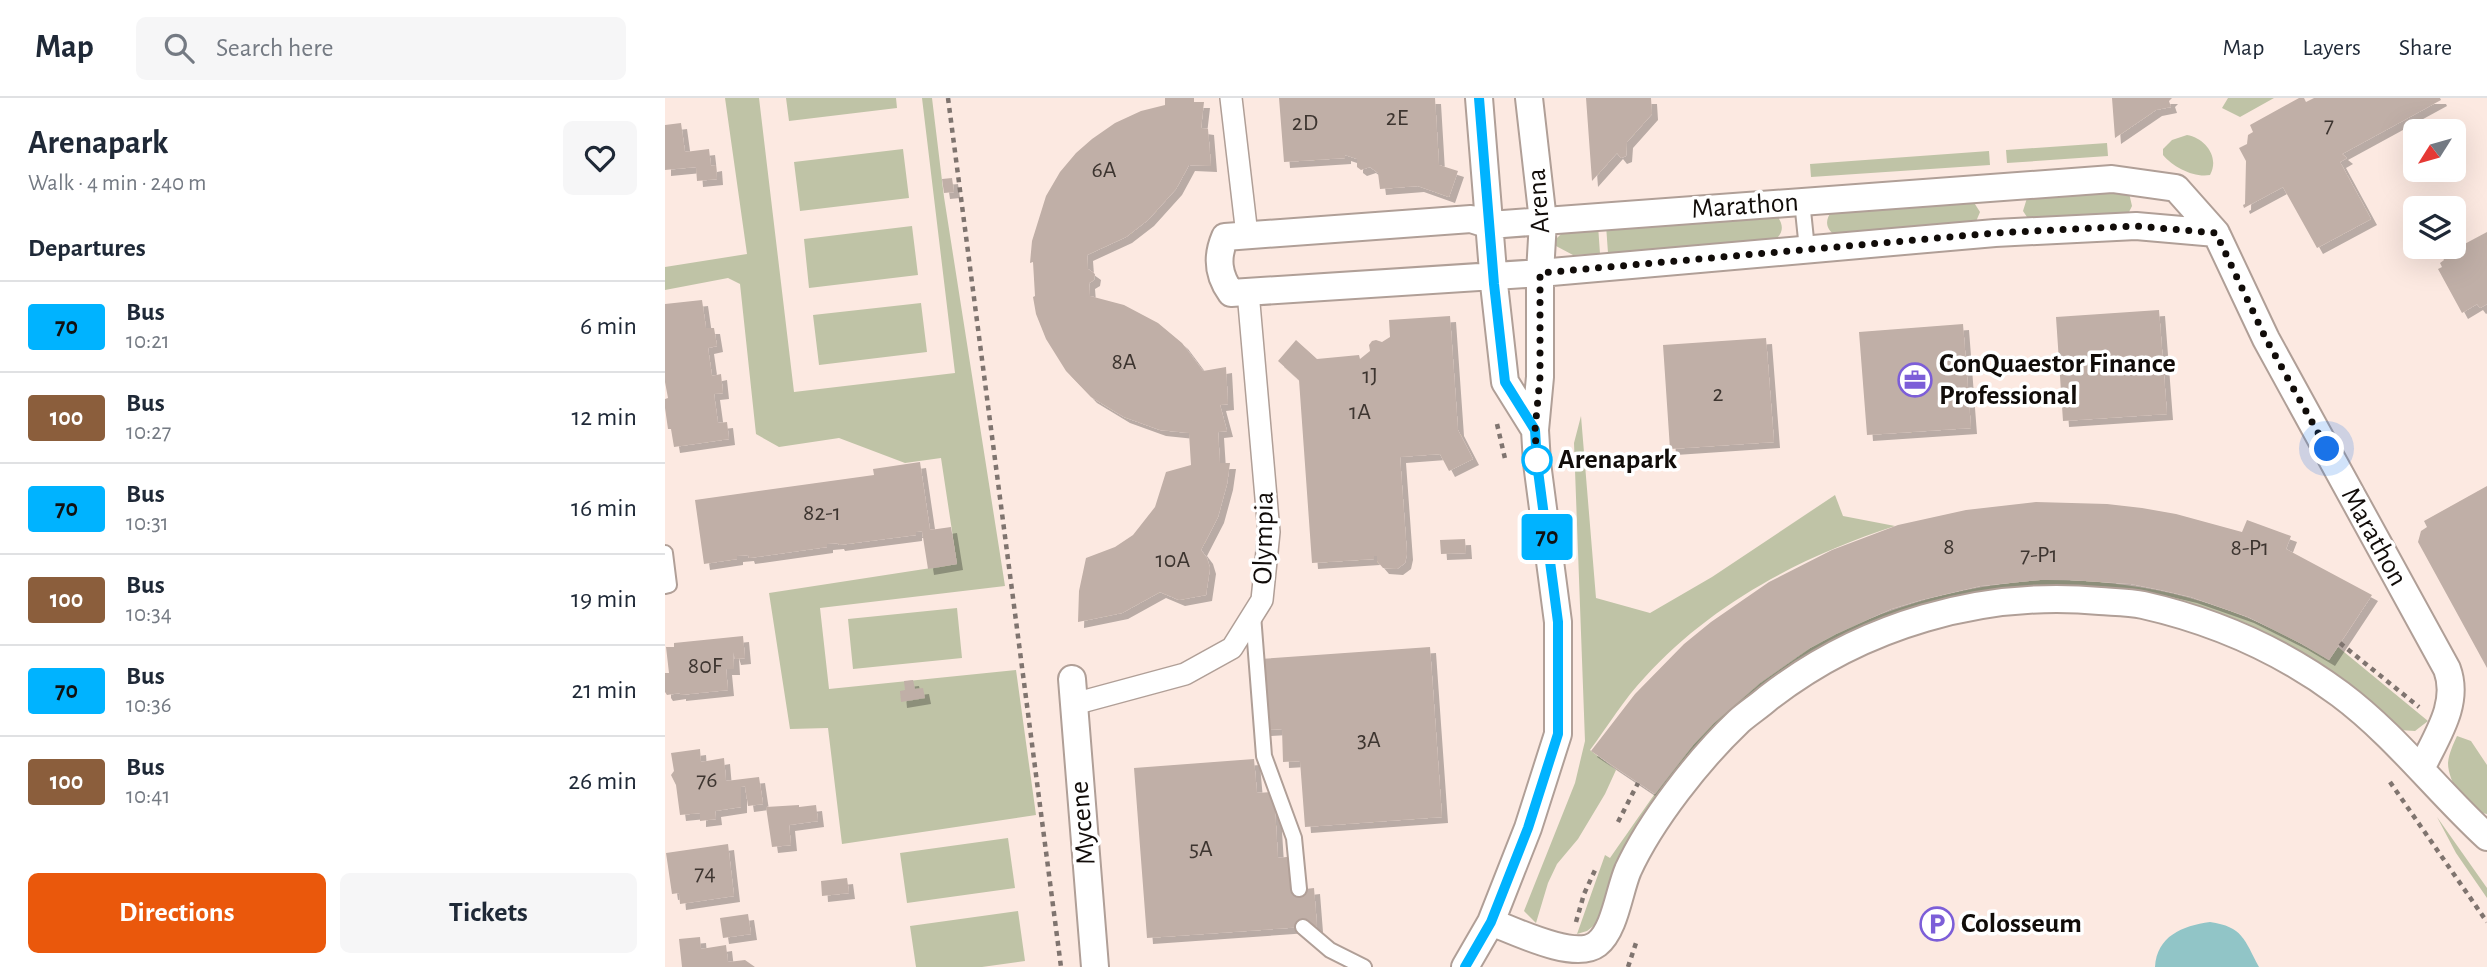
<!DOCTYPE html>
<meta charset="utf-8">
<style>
body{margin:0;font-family:"Alegreya Sans",sans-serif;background:#f6f6f7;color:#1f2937;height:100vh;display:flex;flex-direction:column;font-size:26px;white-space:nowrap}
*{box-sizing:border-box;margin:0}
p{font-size:23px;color:#747a83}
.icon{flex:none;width:38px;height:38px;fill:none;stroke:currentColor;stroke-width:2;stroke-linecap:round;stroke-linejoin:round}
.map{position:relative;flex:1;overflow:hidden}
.details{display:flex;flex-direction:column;background:#fff;width:665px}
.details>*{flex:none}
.badge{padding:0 14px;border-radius:5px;font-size:24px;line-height:46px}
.needle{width:46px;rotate:233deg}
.tools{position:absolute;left:1738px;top:21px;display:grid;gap:14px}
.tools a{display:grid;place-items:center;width:63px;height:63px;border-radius:10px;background:#fff;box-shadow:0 7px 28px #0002;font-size:35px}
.you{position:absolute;width:35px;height:35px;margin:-18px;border:5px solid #fff;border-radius:50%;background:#1a73e8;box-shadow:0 0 0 10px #1a73e833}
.map>.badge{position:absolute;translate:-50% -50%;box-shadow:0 0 0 4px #fff}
h2{padding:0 28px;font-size:26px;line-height:63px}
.round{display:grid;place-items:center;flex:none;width:74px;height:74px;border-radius:10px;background:#f6f6f7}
.headline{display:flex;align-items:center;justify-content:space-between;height:119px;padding:0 28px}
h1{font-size:33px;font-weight:700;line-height:52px}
.action{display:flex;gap:14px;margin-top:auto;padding:14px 28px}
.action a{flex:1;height:80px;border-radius:10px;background:#ea580c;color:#fff;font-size:28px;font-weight:700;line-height:80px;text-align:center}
.action a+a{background:#f6f6f7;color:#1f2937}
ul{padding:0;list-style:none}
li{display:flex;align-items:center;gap:21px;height:91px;padding:0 28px;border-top:2px solid #e0e1e3}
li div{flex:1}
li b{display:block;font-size:26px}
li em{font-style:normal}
li .badge{min-width:77px;font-weight:700;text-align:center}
header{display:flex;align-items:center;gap:42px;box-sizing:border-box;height:98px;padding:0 35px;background:#fff;border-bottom:2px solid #e0e1e3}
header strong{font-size:33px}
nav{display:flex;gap:38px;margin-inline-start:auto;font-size:24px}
.search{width:490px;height:63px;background:#f6f6f7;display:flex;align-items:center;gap:18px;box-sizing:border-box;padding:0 24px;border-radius:10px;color:#747a83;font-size:26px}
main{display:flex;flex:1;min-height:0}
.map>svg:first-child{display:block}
.green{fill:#bfc3a6}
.water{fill:#91c5c7}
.building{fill:#c0afa7;filter:url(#shadow)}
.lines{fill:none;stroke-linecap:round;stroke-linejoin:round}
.service-casing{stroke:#b09f97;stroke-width:18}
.pedestrian-casing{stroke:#b09f97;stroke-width:24}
.minor-casing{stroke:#b09f97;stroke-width:30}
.path{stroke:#7f746f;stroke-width:4.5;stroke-dasharray:5 5;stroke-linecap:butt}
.service{stroke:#fff;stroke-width:14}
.pedestrian{stroke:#fff;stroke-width:21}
.minor{stroke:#fff;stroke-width:26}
.line-casing{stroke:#fff;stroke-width:16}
.line{stroke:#00b3ff;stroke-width:10}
.walk{stroke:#110c09;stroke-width:7;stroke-dasharray:0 12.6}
.stop-dot{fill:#fff;stroke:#00b3ff;stroke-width:3.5}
.labels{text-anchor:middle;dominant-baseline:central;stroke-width:7;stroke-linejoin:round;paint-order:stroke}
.number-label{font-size:24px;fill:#3d3530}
.street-label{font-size:28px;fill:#110c09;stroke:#fff}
.poi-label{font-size:28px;font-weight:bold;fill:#110c09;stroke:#fff;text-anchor:start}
.stop-label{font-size:28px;font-weight:bold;fill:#110c09;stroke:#fff;text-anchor:start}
</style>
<header>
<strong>Map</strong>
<div class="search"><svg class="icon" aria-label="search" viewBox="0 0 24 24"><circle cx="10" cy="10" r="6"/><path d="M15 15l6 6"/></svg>Search here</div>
<nav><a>Map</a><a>Layers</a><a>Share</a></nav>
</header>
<main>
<section class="details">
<div class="headline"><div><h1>Arenapark</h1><p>Walk · 4 min · 240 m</p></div><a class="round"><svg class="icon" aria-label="heart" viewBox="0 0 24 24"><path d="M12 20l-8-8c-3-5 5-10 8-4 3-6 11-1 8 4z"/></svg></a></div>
<h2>Departures</h2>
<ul>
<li><span class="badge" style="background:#00b3ff;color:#111">70</span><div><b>Bus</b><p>10:21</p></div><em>6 min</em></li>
<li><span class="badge" style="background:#8b5e3c;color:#fff">100</span><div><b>Bus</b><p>10:27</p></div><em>12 min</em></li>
<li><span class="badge" style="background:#00b3ff;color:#111">70</span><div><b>Bus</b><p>10:31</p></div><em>16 min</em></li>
<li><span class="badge" style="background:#8b5e3c;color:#fff">100</span><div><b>Bus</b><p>10:34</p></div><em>19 min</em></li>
<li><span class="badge" style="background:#00b3ff;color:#111">70</span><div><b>Bus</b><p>10:36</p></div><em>21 min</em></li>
<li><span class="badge" style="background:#8b5e3c;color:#fff">100</span><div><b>Bus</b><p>10:41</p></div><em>26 min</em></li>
</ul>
<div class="action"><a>Directions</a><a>Tickets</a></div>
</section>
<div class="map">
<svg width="1822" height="869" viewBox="0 0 1822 869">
<defs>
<filter id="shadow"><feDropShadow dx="6" dy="6" stdDeviation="0" flood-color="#0004"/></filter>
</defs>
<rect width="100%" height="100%" fill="#fce9e1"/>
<!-- green -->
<path class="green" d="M60 0H94L129 294 290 275 257 0H267L279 99 340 488 155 510 164 591 351 572 371 717 177 746 163 630 125 631 104 495 292 466 276 360 240 365 174 340 114 349 91 336 75 186 63 180 0 192V169L82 156Z
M121 0H231L232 10 124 23Z
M1563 0H1609L1575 19 1557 10Z
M1522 37C1540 40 1555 59 1545 77 1529 80 1508 69 1498 57V51L1507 42Z
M1442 45 1443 58 1342 65 1341 52Z
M238 51 244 100 135 113 129 64Z
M1324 53 1325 67 1146 79 1145 66Z
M1453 90 1464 95 1467 108 1464 114 1460 117 1364 122 1358 113 1362 100Z
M1308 103 1315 114 1310 126 1170 137C1160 131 1160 121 1167 113Z
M1112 118C1119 127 1119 136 1108 143L943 155 941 127Z
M933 127 935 156 908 157 891 148V141L897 135Z
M247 128 253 177 144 190 139 141Z
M256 205 262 254 154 267 148 217Z
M916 318 931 500 985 515 1047 479 1170 397 1178 418 1230 428C1137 458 1046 506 980 579 959 601 943 628 925 652L951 672 940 696 913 741 892 766 883 785 871 825 859 813 910 685 920 643 909 345Z
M1375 482C1483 481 1572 505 1664 562L1673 549 1763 623 1750 633 1734 632 1633 555 1363 491 1093 594 931 826 922 833 912 836 940 757 945 760C972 722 997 683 1027 648 1116 544 1241 492 1375 482Z
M292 510 297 560 188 571 183 521Z
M1792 638 1806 643 1822 667V716C1802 714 1783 684 1783 665 1784 655 1788 647 1792 638Z
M1772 719 1822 790V800L1791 755Z
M343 740 350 790 242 805 235 755Z
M353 813 360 863 317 869H251L245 828Z"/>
<!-- water -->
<path class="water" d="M1545 824C1578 829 1579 841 1594 869H1490C1492 838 1517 828 1545 824Z"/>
<!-- building -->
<path class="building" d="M500 0H529V4H539L536 30 543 31 546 68 524 67 511 91 483 122 461 139 422 157 423 171 430 176 429 182 424 185 425 198 459 207 493 225 517 245 538 273 561 269 563 306 555 307 562 333 553 334 555 365H565L562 386 553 419 536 452 542 460 545 470 541 497 514 502 495 494 457 515 413 524 414 493 421 460 450 449 468 437 490 409 501 374 526 367 524 335 495 332 459 319 426 299 401 273 381 241 371 216 368 199 370 198 368 164 365 165 367 143 381 98 395 74 411 55 427 41 450 25 476 13 500 7Z
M614 0H770L774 67 793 73 784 99 753 88 715 91 713 75 705 69 696 72 692 69V61L680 57V60L619 64Z
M921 0H986L987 16 962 44 961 58 956 60 952 55 927 83Z
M1447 0H1507L1504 3 1506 9 1491 12 1450 40Z
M1634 0H1639L1641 4 1649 0H1775L1776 2 1677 56 1682 60 1675 64 1706 121 1652 150 1618 89 1579 110 1578 107 1580 106 1581 63 1574 50 1582 46 1583 37 1588 34 1585 27Z
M16 25 20 54 44 51 46 68 51 67 52 81 32 83 31 69 0 72V27Z
M287 80 289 94 279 95 277 81Z
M1822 134V206L1815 210 1812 206 1797 215 1773 171 1777 169 1775 165 1779 162 1777 158Z
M37 202 41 230H49L52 248 43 250 47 278 56 276 58 295 49 296 53 325 62 324 64 341 9 349 6 331H3L0 310V301L3 300 0 284V206Z
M1494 212 1502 316 1398 323 1391 219Z
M785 218 793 332 808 361 784 373 775 356 735 359 742 456 740 465 732 471 718 470 712 463V458H709V461L647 465 634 282 613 263 631 242 652 261 694 257 695 261 705 253 704 247 707 243 711 242 717 244 725 239 724 222Z
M1298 226 1306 330 1202 337 1194 234Z
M1101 240 1109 344 1005 351 998 247Z
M255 364 265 432 286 429 292 466 263 471 257 433 251 434V437L174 447 173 445 162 446V449L84 460 83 457 72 458V461L39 466 30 402 209 377 208 371Z
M1822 388V570L1753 444 1756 433 1762 429 1759 423Z
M1371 404 1442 406 1477 410 1511 416 1577 434 1582 422 1626 438 1621 451 1707 497 1664 562 1637 546 1583 519 1526 499 1496 492 1466 486 1405 482H1375L1315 488 1256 502 1226 511 1171 536 1145 550 1095 585 1049 625 1028 647 990 696 926 653 970 596 1019 546 1046 524 1104 484 1167 452 1233 427 1301 412Z
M800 441 801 455 776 456 775 442Z
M78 538 80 560 70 561 68 554 69 571H61L63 592 15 597V595L2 597 0 594V575H4L1 549H9V545Z
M765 549 777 719 640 729 635 663 618 664 617 631 600 632 595 561Z
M248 582 250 591 258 590 260 600 236 604 235 593 240 592 239 583Z
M35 651 36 664 59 660 61 683 94 679 98 706 83 708 80 688 76 689V709L50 713 51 721 35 723V715L15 717 11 687 6 677 9 673 6 655Z
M589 661 592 695 609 694 613 760 630 758 632 792 649 790 652 828 482 840 469 670Z
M134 707V709L151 707 153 723 124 727 126 747 107 749 101 709Z
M63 746 69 798 15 806 14 795 7 796 1 755Z
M182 780 184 795 157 798 156 783Z
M83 816 86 836 58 840 55 820Z
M35 839 36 851 61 847 63 864 80 862 90 869H17L14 841Z"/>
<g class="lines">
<defs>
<path id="service" d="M1137 103 1142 151
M0 455 4 487 0 488
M588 517 599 658 629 740 634 791
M638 829 665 852 699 869"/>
<path id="pedestrian" d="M566 0 582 137
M409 606 520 576 567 550 597 502 604 434 583 194"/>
<path id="minor" d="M814 0 829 186 840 284 870 332
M1551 135 1471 128 1330 135 875 175 566 195C553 177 551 160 560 139L806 121 825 127 1447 81 1511 90 1551 135 1601 241 1782 571C1795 606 1771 639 1756 671
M407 581 430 869
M826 824C850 833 910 863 932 846 950 832 954 793 963 772 986 722 1034 661 1074 623 1083 615 1094 608 1103 600 1197 527 1317 492 1435 503 1449 504 1465 504 1478 507 1549 523 1617 553 1675 596 1730 637 1772 693 1822 739
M800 869 826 824 863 730 893 636V524L872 365 870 332 875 279V175L878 123 864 0"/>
</defs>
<!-- service casing -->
<use href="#service" class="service-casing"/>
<!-- pedestrian casing -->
<use href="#pedestrian" class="pedestrian-casing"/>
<!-- minor casing -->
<use href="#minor" class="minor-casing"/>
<!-- path -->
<path class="path" d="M283 0 396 869
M832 326 841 365
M1675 545 1754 609
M1725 684 1822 824
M953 724 973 685
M911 824 919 796 931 770
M963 869 971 845"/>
<!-- service -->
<use href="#service" class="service"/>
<!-- pedestrian -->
<use href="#pedestrian" class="pedestrian"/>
<!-- minor -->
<use href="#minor" class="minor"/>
</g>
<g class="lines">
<defs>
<path id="line" d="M800 869 826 824 863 730 893 636V524L872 365 870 332 840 284 829 186 814 0"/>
</defs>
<!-- line casing -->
<use href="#line" class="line-casing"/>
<!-- line -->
<use href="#line" class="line"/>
<!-- walk -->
<path class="walk" d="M872 362V365L870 332 875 279V175L1330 135 1471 128 1551 135 1601 241 1662 351"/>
</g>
<!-- icons -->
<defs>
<symbol id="office-ring" viewBox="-11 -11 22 22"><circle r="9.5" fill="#fff" stroke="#7c5ed8" stroke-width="1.5"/><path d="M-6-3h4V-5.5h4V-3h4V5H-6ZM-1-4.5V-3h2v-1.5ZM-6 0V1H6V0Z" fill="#7c5ed8"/></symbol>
<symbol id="parking-ring" viewBox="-11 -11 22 22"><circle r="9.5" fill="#fff" stroke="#7c5ed8" stroke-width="1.5"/><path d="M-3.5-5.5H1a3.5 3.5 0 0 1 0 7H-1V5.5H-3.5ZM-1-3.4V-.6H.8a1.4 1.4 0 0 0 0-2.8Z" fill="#7c5ed8"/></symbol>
</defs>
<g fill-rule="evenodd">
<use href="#office-ring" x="1231" y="263" width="38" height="38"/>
<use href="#parking-ring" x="1253" y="807" width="38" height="38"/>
</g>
<!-- markers -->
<circle class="stop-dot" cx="872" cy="362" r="14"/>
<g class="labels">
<!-- number labels -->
<g class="number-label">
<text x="732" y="20">2E</text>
<text x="640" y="25">2D</text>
<text x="1664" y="27">7</text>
<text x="439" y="72">6A</text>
<text x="459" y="264">8A</text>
<text x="705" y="278">1J</text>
<text x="1053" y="296">2</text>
<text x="695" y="314">1A</text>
<text x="157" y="415">82-1</text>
<text x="1284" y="449">8</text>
<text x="1585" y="450">8-P1</text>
<text x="1374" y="457">7-P1</text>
<text x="508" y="462">10A</text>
<text x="40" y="568">80F</text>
<text x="704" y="642">3A</text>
<text x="42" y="682">76</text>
<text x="536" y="751">5A</text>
<text x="40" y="775">74</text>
</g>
<!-- street labels -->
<g class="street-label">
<text transform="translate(874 103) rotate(-94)">Arena</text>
<text transform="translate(1080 108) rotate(-4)">Marathon</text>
<text transform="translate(1709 439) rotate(61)">Marathon</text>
<text transform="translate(599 440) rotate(-89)">Olympia</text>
<text transform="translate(418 725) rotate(-95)">Mycene</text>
</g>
<!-- poi labels -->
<g class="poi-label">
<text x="1274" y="266">ConQuaestor Finance<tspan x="1274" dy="32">Professional</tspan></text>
<text x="1296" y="826">Colosseum</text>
</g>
<!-- stop labels -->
<g class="stop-label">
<text x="893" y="362">Arenapark</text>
</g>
</g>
</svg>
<div class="tools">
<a><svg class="needle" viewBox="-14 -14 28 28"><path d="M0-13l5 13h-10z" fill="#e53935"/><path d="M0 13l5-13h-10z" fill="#747a83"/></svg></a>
<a><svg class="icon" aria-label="layers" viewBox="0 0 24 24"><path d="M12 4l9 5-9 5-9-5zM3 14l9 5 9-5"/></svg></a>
</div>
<div class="you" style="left:1662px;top:351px"></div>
<b class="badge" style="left:882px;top:439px;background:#00b3ff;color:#111">70</b>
</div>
</main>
